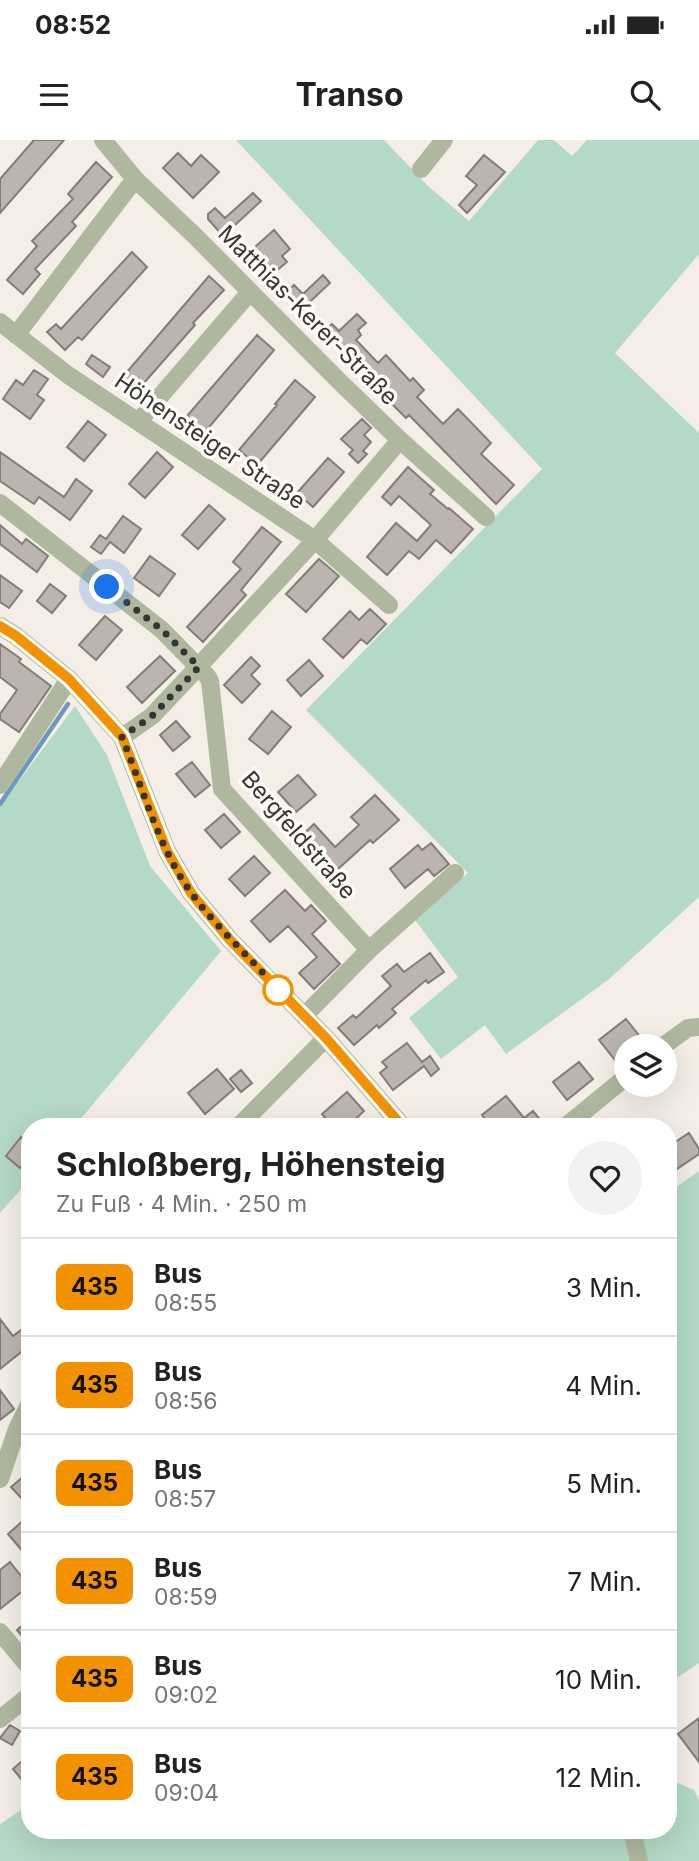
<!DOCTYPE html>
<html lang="de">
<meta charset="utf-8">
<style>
body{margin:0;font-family:Inter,sans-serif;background:#f2f2f2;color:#222;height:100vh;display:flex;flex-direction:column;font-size:26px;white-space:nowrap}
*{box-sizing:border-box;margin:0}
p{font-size:23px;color:#767676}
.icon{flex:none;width:38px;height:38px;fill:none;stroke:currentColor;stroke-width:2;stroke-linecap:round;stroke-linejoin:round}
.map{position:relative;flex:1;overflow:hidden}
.details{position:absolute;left:21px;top:978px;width:656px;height:721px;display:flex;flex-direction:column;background:#fff;border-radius:28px;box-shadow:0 7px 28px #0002}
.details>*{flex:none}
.badge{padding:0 14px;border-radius:10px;font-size:24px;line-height:46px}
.tools{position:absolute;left:614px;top:894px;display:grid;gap:14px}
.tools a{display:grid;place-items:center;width:63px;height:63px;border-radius:50%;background:#fff;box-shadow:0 7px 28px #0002;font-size:35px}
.you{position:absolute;width:35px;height:35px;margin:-18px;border:5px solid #fff;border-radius:50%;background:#1a73e8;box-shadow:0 0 0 10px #1a73e833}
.map>.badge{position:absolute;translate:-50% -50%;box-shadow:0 0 0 4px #fff}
.round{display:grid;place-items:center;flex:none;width:74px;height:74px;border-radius:37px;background:#f2f2f2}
.overview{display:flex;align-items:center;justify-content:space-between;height:119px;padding:0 35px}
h1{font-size:33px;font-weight:700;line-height:52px}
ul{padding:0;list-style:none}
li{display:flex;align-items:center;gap:21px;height:98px;padding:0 35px;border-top:2px solid #e0e0e0}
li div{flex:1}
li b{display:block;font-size:26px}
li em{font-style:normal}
li .badge{min-width:77px;font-weight:700;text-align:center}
.status{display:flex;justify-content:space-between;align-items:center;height:49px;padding:0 35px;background:#fff;direction:ltr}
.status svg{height:19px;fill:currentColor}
header{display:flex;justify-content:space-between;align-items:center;height:91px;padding:0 35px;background:#fff;font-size:32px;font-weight:700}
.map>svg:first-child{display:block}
.green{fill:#b3dac6}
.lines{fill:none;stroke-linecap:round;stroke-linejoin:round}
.stream{stroke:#6c97c1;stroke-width:4.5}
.building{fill:#bcb4af;stroke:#837c78;stroke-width:2}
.minor{stroke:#afb89f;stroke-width:18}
.line-casing{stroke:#fff;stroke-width:16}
.line{stroke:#f39200;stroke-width:10}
.walk{stroke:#373532;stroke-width:7;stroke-dasharray:0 12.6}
.stop-dot{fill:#fff;stroke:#f39200;stroke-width:3.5}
.labels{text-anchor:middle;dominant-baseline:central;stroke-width:7;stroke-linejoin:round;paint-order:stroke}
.street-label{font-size:23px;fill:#373532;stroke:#fefcf9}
</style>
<div class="status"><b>08:52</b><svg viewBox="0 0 49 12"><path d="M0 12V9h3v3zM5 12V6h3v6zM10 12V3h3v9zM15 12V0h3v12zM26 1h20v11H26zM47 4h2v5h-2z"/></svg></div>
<header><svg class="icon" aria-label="menu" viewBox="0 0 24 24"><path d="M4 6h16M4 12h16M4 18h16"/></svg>Transo<svg class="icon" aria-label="search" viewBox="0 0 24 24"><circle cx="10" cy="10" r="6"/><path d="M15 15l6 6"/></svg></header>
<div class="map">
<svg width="699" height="1721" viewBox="0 0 699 1721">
<rect width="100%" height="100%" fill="#f4eee7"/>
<!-- green -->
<path class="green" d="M236 0H384L428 46 469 81 538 0H554L572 16 587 0H699V114L615 213 699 293V757L608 840 506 914 485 885 441 919 409 878 458 837 415 780 468 733 306 570 542 329Z
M75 566 107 615 150 726 221 811 74 987H30V1039L0 1073V666Z
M699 1031V1523L669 1543V1052Z
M669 1639 694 1650 699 1660V1721H0V1684L30 1664V1690H668Z"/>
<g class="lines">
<!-- stream -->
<path class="stream" d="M0 664 68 564"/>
</g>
<!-- building -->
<path class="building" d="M34 0H64L0 73V39Z
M178 13 191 26 201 15 219 32 193 58 163 28Z
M484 15 505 32 467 73 459 65 477 45 466 36Z
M96 22 112 37 72 82 76 86 35 129 40 134 23 154 7 140 37 106 32 101 73 59 68 54Z
M253 53 261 61 223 96 208 79V74L215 68 225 78Z
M274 90 290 109 282 116 287 122 268 138 247 114Z
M132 112 147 127 82 200 78 197 65 210 47 192 56 184 61 189Z
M323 135 330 143 300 171 284 154 294 145 303 154Z
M209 136 224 150 193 183 195 185 136 252 121 239Z
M357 174 366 183 358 190 361 195 356 200 378 223 386 215 410 241 413 238 424 250 417 257 443 284 458 269 491 303 481 314 514 345 496 364 409 275 406 278 321 193 332 184 339 191Z
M257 195 274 210 205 292 187 276Z
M92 215 110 227 103 237 86 224Z
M34 230 48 239 37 255 44 260 30 279 3 259 16 240 23 245Z
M295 240 315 257 257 325 239 310 277 265 275 264Z
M362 279 371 288 364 295 371 302 363 311 367 314 358 323 349 314 353 310 341 299Z
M88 281 106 295 84 321 67 307Z
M0 312 64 357 76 339 92 351 70 380 39 357 34 364 0 341Z
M157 312 173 327 145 358 129 344Z
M328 318 344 332 313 367 297 353Z
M408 327 434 350 430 354 448 369 449 368 473 389 451 413 436 400 419 419 409 411 387 435 367 417 396 383 417 401 431 385 399 356 391 365 382 357Z
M209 365 225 379 198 409 182 395Z
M123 376 141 389 124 413 110 402 101 414 91 407 100 395 106 399Z
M0 385 22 404 26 399 48 416 37 432 0 404Z
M262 387 281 402 241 450 246 455 203 502 187 487 241 429 233 422Z
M150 416 175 434 159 456 134 438Z
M319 419 339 436 306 472 286 454Z
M0 435 22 451 9 468 0 462Z
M50 444 66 456 52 473 37 461Z
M370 469 386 484 367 504 361 499 343 518 323 499 350 471 359 480Z
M105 476 122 490 96 520 79 505Z
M0 504 21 519 19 522 51 546 19 592 0 579V574L17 550 0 537Z
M160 516 175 531 142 563 127 547Z
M251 517 260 526 251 535 260 544 242 563 224 545Z
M309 520 323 536 301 556 287 540Z
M272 571 291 587 268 614 249 599Z
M176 581 190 597 173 611 160 595Z
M192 622 210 645 195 657 176 634Z
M298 635 316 655 296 672 278 652Z
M375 655 399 680 373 703 370 700 327 739 294 703 314 684 335 707 359 685 351 677Z
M224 674 240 692 221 708 205 690Z
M431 703 449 724 434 736 428 729 405 748 390 729 418 705 422 710Z
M254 716 270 733 245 756 229 739Z
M285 750 305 771 311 765 326 781 312 794 340 824 314 849 299 833 317 817 288 786 270 802 251 781Z
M430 813 444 832 428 843 426 840 392 869 396 873 379 888 377 885 354 905 338 888 353 875 356 878 391 846 382 836 397 824 404 832Z
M626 879 642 899 633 906H626V911L615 920 599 900Z
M407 903 422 922 430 916 439 929 431 936 424 926 393 950 380 933 387 927 382 922Z
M579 922 593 939 567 960 553 942Z
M217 929 234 949 205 974 188 953Z
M241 930 252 943 241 952 230 939Z
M347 952 364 971 347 987H333L322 974Z
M506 956 524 978 533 971 542 982 536 987H491L482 975Z
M689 993 699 1009V1014L668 1035V1007Z
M21 997 30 1004V1016L20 1028 6 1016Z
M0 1179 13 1196 30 1183V1205L0 1229Z
M0 1250 14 1269 0 1280Z
M30 1331V1355L23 1360 11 1347Z
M24 1380 30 1387V1420L8 1394Z
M10 1422 29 1446 0 1469V1430Z
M30 1479V1505L17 1490Z
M699 1578V1622L678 1594Z
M10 1585 20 1591 12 1605 0 1598Z
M30 1614V1650L13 1629Z"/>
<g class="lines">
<!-- minor -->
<path class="minor" d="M103 0 135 39 195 96 339 241 400 300 486 377
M421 29 444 0
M0 182 68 235 315 400 389 465
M16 195 135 39
M138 282 250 152
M0 363 162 490 207 536 210 541 222 649 369 810
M0 486 16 496 69 539 122 597 167 711 191 753 230 800 326 898 403 987
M122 597 152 576 199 526 315 400 400 300
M0 645 69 539
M304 876 369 810 455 733
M663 906 688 888 699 887
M238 987 326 898
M565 987 626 937
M0 1339 17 1289 30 1263
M0 1492 30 1528
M0 1579 30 1555
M632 1690 639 1721"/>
</g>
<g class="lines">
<defs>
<path id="line" d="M0 486 16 496 69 539 122 597 167 711 191 753 230 800 326 898 403 987"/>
</defs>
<!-- line casing -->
<use href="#line" class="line-casing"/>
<!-- line -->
<use href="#line" class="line"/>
<!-- walk -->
<path class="walk" d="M107 447 162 490 199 527 152 576 122 597C143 649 159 709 192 754 218 789 252 819 278 850"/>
</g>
<!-- markers -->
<circle class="stop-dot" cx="278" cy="850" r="14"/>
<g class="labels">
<!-- street labels -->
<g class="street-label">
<text transform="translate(308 175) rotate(45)">Matthias-Kerer-Straße</text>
<text transform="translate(210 301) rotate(34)">Höhensteiger Straße</text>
<text transform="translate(299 695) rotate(49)">Bergfeldstraße</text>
</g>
</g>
</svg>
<div class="tools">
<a><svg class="icon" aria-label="layers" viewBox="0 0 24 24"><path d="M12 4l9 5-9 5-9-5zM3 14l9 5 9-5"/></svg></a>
</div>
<div class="you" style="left:107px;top:447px"></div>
<section class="details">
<div class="overview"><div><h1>Schloßberg, Höhensteig</h1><p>Zu Fuß · 4 Min. · 250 m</p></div><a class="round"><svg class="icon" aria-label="heart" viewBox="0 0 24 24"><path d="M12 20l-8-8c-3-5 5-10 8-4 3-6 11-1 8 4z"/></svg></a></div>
<ul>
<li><span class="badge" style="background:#f39200;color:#111">435</span><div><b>Bus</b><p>08:55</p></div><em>3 Min.</em></li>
<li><span class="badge" style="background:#f39200;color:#111">435</span><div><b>Bus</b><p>08:56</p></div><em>4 Min.</em></li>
<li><span class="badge" style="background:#f39200;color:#111">435</span><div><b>Bus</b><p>08:57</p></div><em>5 Min.</em></li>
<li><span class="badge" style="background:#f39200;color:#111">435</span><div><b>Bus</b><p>08:59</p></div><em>7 Min.</em></li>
<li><span class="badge" style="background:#f39200;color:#111">435</span><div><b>Bus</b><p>09:02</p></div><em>10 Min.</em></li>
<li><span class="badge" style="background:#f39200;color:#111">435</span><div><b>Bus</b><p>09:04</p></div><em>12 Min.</em></li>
</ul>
</section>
</div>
